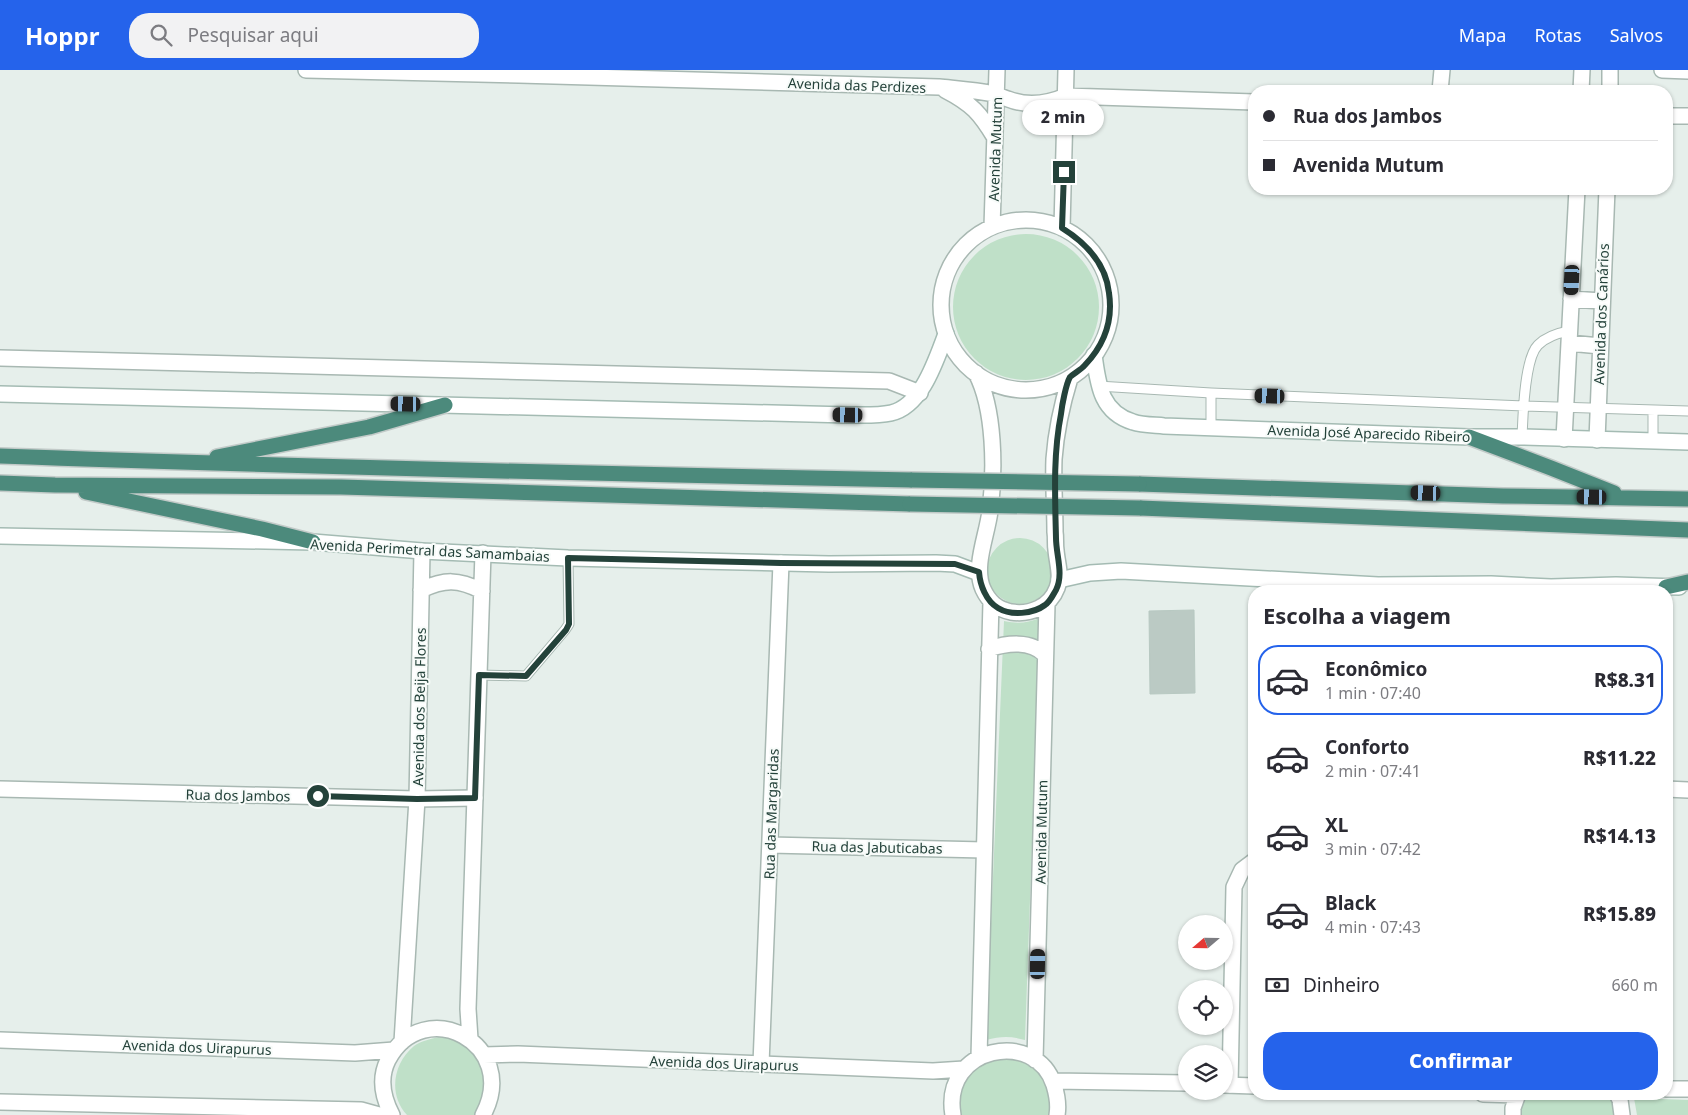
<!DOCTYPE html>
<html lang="pt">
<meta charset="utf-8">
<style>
:root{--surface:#fff;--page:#f2f2f3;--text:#2b2b33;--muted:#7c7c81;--line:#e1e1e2;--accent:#2563eb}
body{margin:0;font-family:"Noto Sans",sans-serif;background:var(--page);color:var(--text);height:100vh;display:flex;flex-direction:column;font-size:19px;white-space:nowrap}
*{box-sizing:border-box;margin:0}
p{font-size:16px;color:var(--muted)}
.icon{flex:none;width:28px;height:28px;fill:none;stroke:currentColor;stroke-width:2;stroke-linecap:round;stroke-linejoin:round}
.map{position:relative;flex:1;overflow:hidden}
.side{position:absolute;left:1248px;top:515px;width:425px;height:515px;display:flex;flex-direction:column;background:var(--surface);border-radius:20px;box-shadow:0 1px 4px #0004}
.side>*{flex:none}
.hud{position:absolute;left:1248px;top:15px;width:425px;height:110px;border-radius:20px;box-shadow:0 1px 4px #0004;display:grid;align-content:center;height:110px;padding:0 15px;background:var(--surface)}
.needle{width:32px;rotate:250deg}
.buttons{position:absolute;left:1178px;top:845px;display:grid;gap:10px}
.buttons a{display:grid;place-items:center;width:55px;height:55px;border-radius:50%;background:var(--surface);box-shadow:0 1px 4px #0004;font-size:25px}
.end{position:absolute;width:22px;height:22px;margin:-11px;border:6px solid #24423a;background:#fff;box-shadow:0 0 0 2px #fff}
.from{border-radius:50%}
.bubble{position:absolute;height:35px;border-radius:18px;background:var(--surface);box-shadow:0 1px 4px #0004;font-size:16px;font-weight:800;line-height:35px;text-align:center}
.car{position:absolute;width:15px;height:30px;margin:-15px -8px;border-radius:6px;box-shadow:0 0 4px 1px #0007;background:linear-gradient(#222 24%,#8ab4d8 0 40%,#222 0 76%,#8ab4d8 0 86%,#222 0)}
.hud b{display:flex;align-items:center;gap:18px;height:48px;font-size:19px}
.hud b+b{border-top:1px solid var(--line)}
.hud i{width:12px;height:12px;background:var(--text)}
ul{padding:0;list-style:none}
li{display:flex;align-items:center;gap:15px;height:70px;margin:0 10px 8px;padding:0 5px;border:2px solid transparent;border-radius:20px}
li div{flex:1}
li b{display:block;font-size:19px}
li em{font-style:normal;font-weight:800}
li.on{border-color:var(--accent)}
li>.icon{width:45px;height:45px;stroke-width:1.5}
h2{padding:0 15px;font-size:22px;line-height:60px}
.pay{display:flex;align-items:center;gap:12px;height:55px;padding:0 15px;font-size:19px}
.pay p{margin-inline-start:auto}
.action{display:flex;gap:10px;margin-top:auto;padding:10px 15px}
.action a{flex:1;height:58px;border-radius:20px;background:var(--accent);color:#fff;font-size:20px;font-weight:800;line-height:58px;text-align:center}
header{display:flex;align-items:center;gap:30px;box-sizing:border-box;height:70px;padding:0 25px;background:var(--accent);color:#fff}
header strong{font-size:24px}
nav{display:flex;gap:28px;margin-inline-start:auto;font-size:18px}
.search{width:350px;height:45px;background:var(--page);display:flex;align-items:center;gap:12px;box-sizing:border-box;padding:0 18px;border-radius:20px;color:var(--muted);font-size:19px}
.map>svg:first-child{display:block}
.green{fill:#bfe0c8}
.building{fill:#bbcac4;stroke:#b8c9c2}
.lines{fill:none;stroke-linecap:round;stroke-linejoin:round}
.service-casing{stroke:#a8b8b2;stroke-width:11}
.minor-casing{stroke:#a8b8b2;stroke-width:18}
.tertiary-casing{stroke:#a8b8b2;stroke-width:18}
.secondary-casing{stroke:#a4bbb3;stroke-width:18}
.trunk-casing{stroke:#c2cac8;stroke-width:18}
.service{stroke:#fff;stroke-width:9}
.minor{stroke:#fff;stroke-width:15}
.tertiary{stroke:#fff;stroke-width:15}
.secondary{stroke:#fff;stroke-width:15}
.trunk{stroke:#4c8a7c;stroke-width:15}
.trunk-bridge-casing{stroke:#c2cac8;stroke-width:18;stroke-linecap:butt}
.trunk-bridge{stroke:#4c8a7c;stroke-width:15}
.route{stroke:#24423a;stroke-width:6}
.labels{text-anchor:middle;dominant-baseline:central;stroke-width:4;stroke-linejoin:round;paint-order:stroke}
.street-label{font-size:14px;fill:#24423a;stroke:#f7fbf9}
</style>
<header>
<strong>Hoppr</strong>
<div class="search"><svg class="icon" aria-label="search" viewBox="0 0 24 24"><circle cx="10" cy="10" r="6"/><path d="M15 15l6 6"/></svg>Pesquisar aqui</div>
<nav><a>Mapa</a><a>Rotas</a><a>Salvos</a></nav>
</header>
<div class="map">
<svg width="1688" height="1045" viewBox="0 0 1688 1045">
<rect width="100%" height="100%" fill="#e6efeb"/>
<path class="green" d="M953 237a73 73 0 1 1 146 0a73 73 0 1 1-146 0Z
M987 501a33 33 0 1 1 66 0a33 33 0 1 1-66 0Z
M 1040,548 L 1025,970 C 1011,966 1001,966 986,970 L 1004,551 C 1018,554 1027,553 1040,548 Z
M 439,967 C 447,968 455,969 462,973 C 475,980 488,1001 487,1016 C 487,1025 481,1038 475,1045 L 407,1045 C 388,1025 393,993 414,976 C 421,971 430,969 439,967 Z
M 1000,988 C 1008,988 1016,989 1024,992 C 1043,1001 1055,1024 1049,1045 L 961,1045 C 954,1015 973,995 1000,988 Z
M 1525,1024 L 1610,1024 L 1614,1033 L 1616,1045 L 1519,1045 L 1521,1033 Z
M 1634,1028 L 1688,1030 L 1688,1045 L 1637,1045 Z"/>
<path class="building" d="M 1194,540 L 1195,623 L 1150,624 L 1149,541 Z"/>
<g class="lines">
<defs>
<path id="service" d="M 1098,316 L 1211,323 L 1524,336 L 1688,341
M 1211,357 L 1211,323
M 1522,367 C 1523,347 1524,289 1538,275 C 1547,266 1558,263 1569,261
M 1653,371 L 1653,340
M 479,605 L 526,606 L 565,560 L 569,554 L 568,488"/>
<path id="minor" d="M 0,288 L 889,311 L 920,323
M 0,719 L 417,729 L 475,728
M 1666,719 L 1688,720
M 770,775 L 984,780
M 761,994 L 781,493
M 1230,1015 L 1234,817 L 1242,800 L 1254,791"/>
<path id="tertiary" d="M 306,0 L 519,5 L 939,17 C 958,19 975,20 994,24 C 999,25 1003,28 1008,29 C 1028,37 1047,34 1066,26 L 1254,32
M 1610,0 L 1610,21
M 1662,0 L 1688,1
M 945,20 C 972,34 980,43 995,68
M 1440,21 L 1442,0
M 1581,21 L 1582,0
M 1666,46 L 1688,46
M941 235a85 85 0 1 1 170 0a85 85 0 1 1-170 0Z
M 992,157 L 997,0
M 1062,158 L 1066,0
M 1571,229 L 1602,231
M 1569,273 L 1600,276
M 976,303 C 995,339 995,401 990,441 C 987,466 973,496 983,519 C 989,532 997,539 1011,542 C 1030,545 1050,537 1057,518 C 1062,506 1057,493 1056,480 C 1055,474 1056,468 1055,462 C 1055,438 1053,413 1054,389 C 1056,362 1062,334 1070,308
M 1564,369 L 1577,119
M 1597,370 L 1607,119
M 421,520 C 445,509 458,509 482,521
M 989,579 C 1007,573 1031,570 1045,585
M 470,969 L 468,939 L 483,483
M 0,970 L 355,983 L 394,980
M 402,972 L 417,729 L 422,481
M 484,985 L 518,984 L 933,1001 L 964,999
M 979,987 L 991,532
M 1035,990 L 1047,534
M 1053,1011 L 1186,1013
M 1224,1015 L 1254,1016
M 1666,1019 L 1688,1019
M 1483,1024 L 1517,1025
M 1617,1024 L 1620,1030 L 1622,1045
M 0,1032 L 361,1040 L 379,1045
M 392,1045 C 383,1028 379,1008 388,990 C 424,923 521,974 483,1045
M 953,1045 C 941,976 1036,958 1054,1015 C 1057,1025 1059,1034 1057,1045
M 1513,1045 L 1513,1038 L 1518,1024"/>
<path id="secondary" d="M 1094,285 C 1098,313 1100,342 1133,352 C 1142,355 1154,355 1164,356 L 1469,367 L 1522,367 L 1688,372
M 0,324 L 848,345 C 862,345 877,346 891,343 C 922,336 936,290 946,264
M 0,466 L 313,472 L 422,481 L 568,488 L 829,494 L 936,493 L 955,494 L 979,503
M 1059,510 L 1090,503 L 1121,501 L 1378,515 L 1491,514 L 1551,517 L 1616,515 L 1679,517"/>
<path id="trunk" d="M 1469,367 L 1551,398 L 1614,423
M 0,386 C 304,397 608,404 912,410
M 217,387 L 369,357 L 445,335
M 0,413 L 55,415 L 341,417 L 910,434
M 1139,414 L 1503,426 L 1688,429
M 86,422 L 262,459 L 313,472
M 1140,438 L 1688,460
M 1666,517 L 1688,512"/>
</defs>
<use href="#service" class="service-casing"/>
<use href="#minor" class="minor-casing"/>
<use href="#tertiary" class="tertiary-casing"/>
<use href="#secondary" class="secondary-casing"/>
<use href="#trunk" class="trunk-casing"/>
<use href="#service" class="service"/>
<use href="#minor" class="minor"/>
<use href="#tertiary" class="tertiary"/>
<use href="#secondary" class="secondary"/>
<use href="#trunk" class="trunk"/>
<defs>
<path id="trunk-bridge" d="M 912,410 L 1139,414
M 910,434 L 1140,438"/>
</defs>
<use href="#trunk-bridge" class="trunk-bridge-casing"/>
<use href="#trunk-bridge" class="trunk-bridge"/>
</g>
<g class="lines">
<path class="route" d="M 318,726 L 417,729 L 475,728 L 479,605 L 526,606 L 566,560 L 569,554 L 568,488 L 781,493 L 955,494 L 979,502 C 980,515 986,531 998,538 C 1011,546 1033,544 1045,535 C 1050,532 1053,525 1056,520 C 1064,504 1056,485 1056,468 C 1055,426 1053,385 1061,344 C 1062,335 1066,314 1070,307 C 1074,303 1081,300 1085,295 C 1104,275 1113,250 1109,223 C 1106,194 1086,173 1062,158 L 1064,102"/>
</g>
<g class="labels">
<g class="street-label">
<text transform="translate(857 15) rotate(2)">Avenida das Perdizes</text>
<text transform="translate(995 79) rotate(-88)">Avenida Mutum</text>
<text transform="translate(1601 244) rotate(-88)">Avenida dos Canários</text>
<text transform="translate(1369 363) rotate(2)">Avenida José Aparecido Ribeiro</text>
<text transform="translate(430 480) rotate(3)">Avenida Perimetral das Samambaias</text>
<text transform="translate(419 637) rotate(-89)">Avenida dos Beija Flores</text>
<text transform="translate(238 725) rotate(1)">Rua dos Jambos</text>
<text transform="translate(771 744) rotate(-88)">Rua das Margaridas</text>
<text transform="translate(1041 762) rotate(-89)">Avenida Mutum</text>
<text transform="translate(877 777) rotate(1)">Rua das Jabuticabas</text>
<text transform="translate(197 977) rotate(2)">Avenida dos Uirapurus</text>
<text transform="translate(724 993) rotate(2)">Avenida dos Uirapurus</text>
</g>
</g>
</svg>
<div class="buttons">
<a><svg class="needle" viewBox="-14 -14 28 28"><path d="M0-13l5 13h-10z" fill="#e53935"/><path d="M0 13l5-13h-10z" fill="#7c7c81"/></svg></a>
<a><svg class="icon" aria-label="locate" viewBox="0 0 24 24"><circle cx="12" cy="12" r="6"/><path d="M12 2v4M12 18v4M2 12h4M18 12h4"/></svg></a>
<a><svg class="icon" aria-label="layers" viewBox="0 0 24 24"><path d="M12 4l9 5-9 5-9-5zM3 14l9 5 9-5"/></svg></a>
</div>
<i class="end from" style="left:318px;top:726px"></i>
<i class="end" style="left:1064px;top:102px"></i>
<div class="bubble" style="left:1022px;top:30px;width:82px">2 min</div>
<i class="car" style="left:1572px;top:210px;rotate:183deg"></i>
<i class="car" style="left:1270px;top:326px;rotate:272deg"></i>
<i class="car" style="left:406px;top:334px;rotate:271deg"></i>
<i class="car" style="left:848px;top:345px;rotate:271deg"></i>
<i class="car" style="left:1426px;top:423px;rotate:272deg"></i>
<i class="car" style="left:1592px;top:427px;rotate:271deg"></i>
<i class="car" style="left:1038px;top:894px;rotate:1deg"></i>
<div class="hud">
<b><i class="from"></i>Rua dos Jambos</b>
<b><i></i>Avenida Mutum</b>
</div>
<section class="side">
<h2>Escolha a viagem</h2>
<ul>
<li class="on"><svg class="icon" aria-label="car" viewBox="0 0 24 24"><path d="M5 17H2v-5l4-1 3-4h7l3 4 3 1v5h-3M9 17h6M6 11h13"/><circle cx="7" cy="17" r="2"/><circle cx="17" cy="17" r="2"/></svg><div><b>Econômico</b><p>1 min · 07:40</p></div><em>R$8.31</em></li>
<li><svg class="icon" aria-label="car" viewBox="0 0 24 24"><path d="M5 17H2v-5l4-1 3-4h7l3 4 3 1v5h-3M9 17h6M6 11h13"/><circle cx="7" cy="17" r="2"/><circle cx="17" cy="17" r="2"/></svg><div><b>Conforto</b><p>2 min · 07:41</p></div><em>R$11.22</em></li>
<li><svg class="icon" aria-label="car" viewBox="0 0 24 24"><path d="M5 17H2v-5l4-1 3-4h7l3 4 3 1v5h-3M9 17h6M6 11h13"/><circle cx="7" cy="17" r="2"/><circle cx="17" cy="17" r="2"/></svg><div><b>XL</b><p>3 min · 07:42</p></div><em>R$14.13</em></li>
<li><svg class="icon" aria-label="car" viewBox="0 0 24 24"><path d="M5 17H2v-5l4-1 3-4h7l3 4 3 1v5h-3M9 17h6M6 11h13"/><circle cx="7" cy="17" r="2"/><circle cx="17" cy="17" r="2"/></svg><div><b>Black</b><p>4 min · 07:43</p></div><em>R$15.89</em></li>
</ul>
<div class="pay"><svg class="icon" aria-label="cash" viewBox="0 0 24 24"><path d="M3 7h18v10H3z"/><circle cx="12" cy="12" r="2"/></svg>Dinheiro<p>660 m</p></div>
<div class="action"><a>Confirmar</a></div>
</section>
</div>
